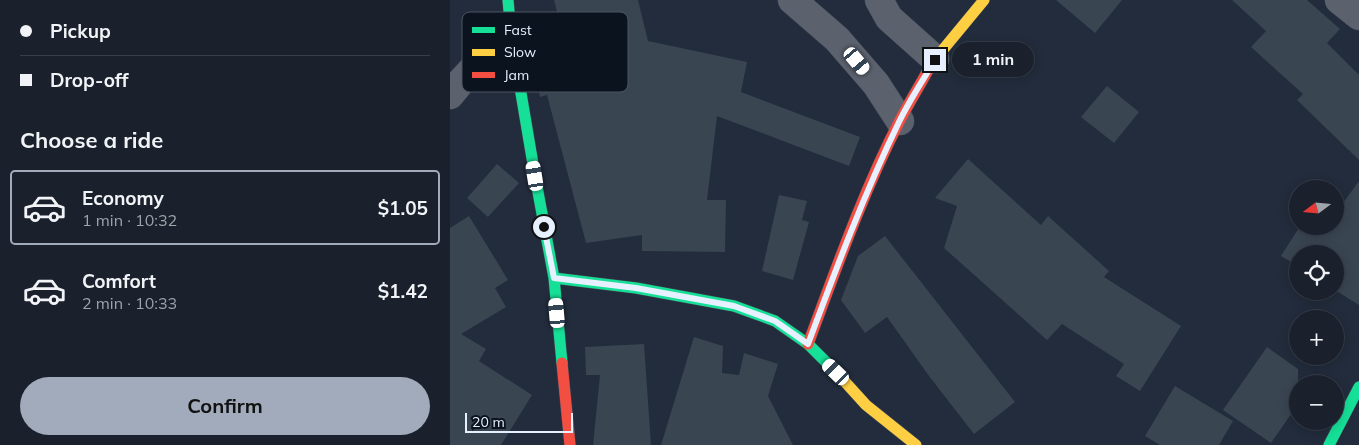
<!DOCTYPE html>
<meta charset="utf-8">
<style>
:root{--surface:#1a212d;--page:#232935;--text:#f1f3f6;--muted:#9fa3aa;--line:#383e49;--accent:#a1abbb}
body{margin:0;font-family:Mulish,sans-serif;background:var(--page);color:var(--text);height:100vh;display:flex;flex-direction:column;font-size:19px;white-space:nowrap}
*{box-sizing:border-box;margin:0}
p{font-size:16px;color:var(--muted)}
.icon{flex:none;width:28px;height:28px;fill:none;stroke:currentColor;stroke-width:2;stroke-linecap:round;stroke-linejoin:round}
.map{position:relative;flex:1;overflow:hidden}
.sheet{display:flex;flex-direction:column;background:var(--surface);width:450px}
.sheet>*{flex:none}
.guide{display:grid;align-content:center;height:110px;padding:0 20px;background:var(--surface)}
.needle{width:32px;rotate:254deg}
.tools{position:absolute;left:839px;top:180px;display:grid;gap:10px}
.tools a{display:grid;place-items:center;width:55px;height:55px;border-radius:50%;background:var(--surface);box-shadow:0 2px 12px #0003,0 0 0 1px var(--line);font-size:25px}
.scale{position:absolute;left:15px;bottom:12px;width:108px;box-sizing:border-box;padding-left:5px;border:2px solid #e6f0ff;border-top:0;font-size:14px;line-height:18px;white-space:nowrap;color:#e6f0ff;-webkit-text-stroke:4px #0b131f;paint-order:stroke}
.end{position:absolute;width:22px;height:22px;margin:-11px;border:6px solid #e6f0ff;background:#111;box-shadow:0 0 0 2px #111}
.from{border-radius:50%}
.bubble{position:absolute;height:35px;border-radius:18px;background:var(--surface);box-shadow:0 2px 12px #0003,0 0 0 1px var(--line);font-size:16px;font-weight:700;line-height:35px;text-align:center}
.car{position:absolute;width:15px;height:30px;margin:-15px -8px;border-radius:6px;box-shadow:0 0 4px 1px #0007;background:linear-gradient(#fff 24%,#345 0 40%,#fff 0 76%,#345 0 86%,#fff 0)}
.guide b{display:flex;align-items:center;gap:18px;height:48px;font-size:19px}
.guide b+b{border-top:1px solid var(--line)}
.guide i{width:12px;height:12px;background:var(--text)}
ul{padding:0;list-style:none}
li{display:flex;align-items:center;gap:15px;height:75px;margin:0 10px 8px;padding:0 10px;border:2px solid transparent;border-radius:5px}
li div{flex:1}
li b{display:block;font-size:19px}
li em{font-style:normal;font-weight:700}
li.active{border-color:var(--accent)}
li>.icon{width:45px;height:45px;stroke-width:1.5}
h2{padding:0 20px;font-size:22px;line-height:60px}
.button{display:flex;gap:10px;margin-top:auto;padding:10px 20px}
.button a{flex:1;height:58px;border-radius:30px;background:var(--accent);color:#111;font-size:20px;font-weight:700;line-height:58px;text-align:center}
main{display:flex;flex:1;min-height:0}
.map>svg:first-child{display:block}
.building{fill:#394551}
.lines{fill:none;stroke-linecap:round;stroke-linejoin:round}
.street-casing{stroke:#414956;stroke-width:29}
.fast-casing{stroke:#414956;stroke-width:12}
.slow-casing{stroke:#414956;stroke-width:12}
.jam-casing{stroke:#414956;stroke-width:12}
.street{stroke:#5b626e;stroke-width:28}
.fast{stroke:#16e098;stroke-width:11}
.slow{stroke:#ffcf43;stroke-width:11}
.jam{stroke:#f24e42;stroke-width:11}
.route{stroke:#e6f0ff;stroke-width:6}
.key{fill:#0b131f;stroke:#4d5562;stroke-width:1}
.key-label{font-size:14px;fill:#e6f0ff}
</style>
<main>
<section class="sheet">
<div class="guide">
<b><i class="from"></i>Pickup</b>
<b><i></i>Drop-off</b>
</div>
<h2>Choose a ride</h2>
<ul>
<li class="active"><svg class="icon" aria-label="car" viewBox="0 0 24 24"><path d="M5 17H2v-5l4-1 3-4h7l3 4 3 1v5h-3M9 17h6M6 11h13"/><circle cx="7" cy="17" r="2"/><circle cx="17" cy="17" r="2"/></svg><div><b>Economy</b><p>1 min · 10:32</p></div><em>$1.05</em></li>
<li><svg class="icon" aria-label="car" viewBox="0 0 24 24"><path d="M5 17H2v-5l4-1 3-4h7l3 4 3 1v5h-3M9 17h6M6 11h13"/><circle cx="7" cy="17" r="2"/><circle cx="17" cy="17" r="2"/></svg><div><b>Comfort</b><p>2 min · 10:33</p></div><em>$1.42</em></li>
</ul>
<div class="button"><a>Confirm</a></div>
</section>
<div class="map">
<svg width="909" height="445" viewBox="0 0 909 445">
<rect width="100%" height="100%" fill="#222c3c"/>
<path class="building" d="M 104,0 L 188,0 L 198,41 L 297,62 L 291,92 L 410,137 L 399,166 L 267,116 L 257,200 L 276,200 L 275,252 L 192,251 L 192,235 L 136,243 L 97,95 L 90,97 L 77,32 L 76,28 L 109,20 Z
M 606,0 L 672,0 L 645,33 Z
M 782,0 L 857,0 L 890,29 L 877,43 L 909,75 L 909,160 L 847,100 L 853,94 L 801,47 L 816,31 Z
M 657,86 L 689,112 L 664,143 L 631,117 Z
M 518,159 L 591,225 L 598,216 L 659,271 L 654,277 L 731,326 L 690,391 L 666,376 L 674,364 L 612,324 L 597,340 L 494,248 L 507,206 L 485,198 Z
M 47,164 L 69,183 L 38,217 L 17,198 Z
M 909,181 L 909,305 L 885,290 L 885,254 L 848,254 L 848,266 L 831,256 L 850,226 L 885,226 L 885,214 Z
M 329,195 L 357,201 L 352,220 L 359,222 L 343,280 L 312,271 Z
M 19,216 L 58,280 L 45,288 L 56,307 L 11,334 L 36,349 L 29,361 L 82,395 L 51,445 L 0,445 L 0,228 Z
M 435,236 L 565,402 L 524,434 L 479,376 L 437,317 L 415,333 L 391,300 L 408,256 Z
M 244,337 L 273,346 L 272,373 L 289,375 L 294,353 L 328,364 L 318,396 L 343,445 L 211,445 Z
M 194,344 L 201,445 L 143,445 L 150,375 L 136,375 L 135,347 Z
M 817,347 L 848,369 L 848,404 L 821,443 L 773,410 Z
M 725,386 L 783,421 L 769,445 L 710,445 L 695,436 Z"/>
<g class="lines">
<defs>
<path id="street" d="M 342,0 L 387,39 L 426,84 L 450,121
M 429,0 L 439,18 L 485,59
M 889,0 L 909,16
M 0,95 C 18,72 39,52 61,34"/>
<path id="fast" d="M 58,0 L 61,34 L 85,176 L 104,278 L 112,363
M 104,278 L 186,288 L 284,306 L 325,321 L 358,344 L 387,373
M 879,445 L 909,387"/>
<path id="slow" d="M 482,63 L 534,0
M 387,373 L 416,405 L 466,445"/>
<path id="jam" d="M 358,344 C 386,269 413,192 450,120 C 460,101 472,82 482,63
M 112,363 L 120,445"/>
</defs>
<use href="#street" class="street-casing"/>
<use href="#fast" class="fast-casing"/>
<use href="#slow" class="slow-casing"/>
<use href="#jam" class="jam-casing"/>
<use href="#street" class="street"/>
<use href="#fast" class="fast"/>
<use href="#slow" class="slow"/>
<use href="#jam" class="jam"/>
</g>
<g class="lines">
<path class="route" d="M 94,227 L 104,278 L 186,288 L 284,306 L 325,321 L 358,344 C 386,269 414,194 449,122 C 459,101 473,80 485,60"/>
</g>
<rect x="12" y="12" width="166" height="80" rx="8" class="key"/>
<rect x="22" y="27" width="23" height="6" fill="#16e098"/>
<rect x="22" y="49" width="23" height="7" fill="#ffcf43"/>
<rect x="22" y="72" width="23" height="6" fill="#f24e42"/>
<g class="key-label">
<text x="54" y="35">Fast</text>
<text x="54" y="57">Slow</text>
<text x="54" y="80">Jam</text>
</g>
</svg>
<div class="tools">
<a><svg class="needle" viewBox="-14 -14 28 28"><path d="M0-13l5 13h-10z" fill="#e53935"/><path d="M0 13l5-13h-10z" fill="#9fa3aa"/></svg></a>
<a><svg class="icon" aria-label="locate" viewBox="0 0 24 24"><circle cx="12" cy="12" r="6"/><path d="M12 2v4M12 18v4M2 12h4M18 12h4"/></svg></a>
<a>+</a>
<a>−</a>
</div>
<div class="scale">20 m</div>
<i class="end from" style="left:94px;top:227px"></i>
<i class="end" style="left:485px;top:60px"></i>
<div class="bubble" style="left:502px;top:42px;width:82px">1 min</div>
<i class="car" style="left:407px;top:61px;rotate:140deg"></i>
<i class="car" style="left:85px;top:176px;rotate:351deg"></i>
<i class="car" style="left:107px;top:313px;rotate:355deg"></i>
<i class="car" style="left:386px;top:372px;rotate:314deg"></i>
</div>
</main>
